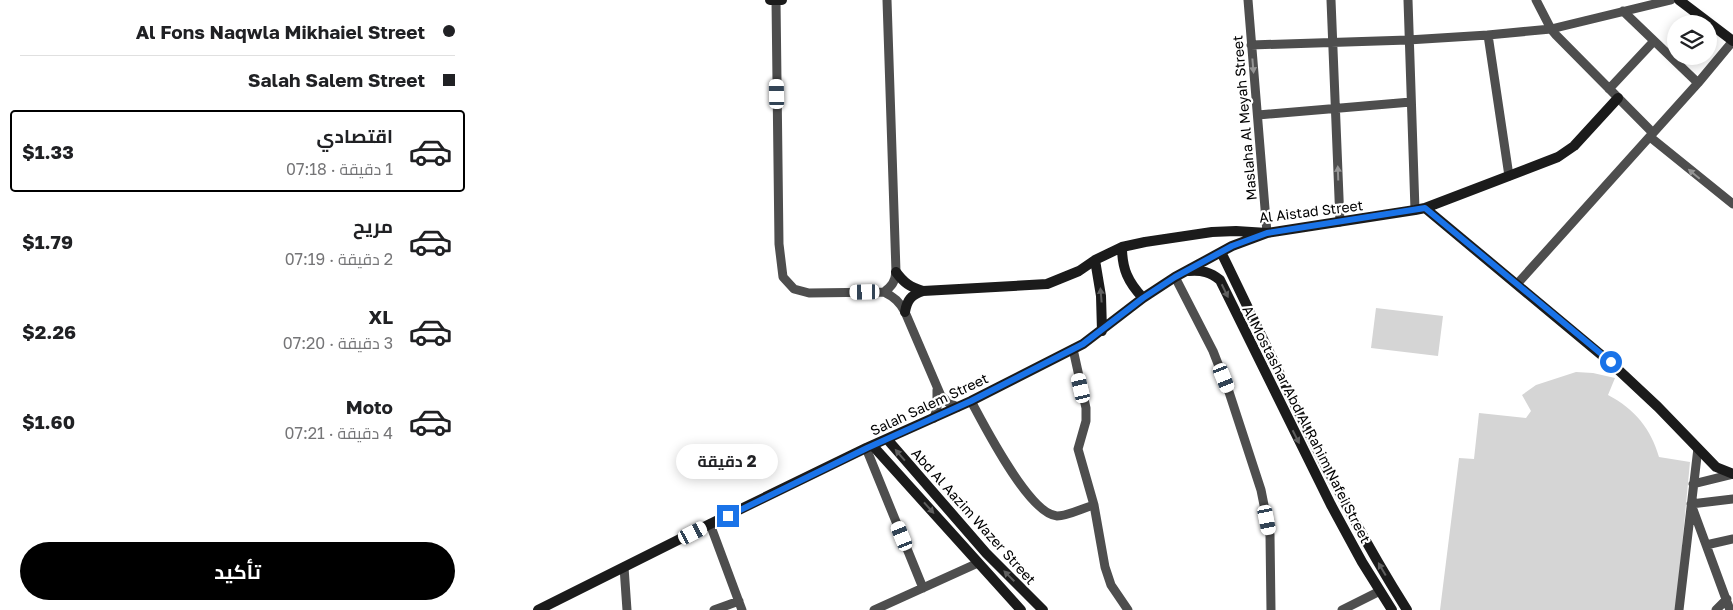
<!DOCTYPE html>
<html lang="ar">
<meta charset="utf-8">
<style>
:root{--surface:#fff;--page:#f6f6f6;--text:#202124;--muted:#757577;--line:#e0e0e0;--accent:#000}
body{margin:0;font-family:"Golos Text",Cairo,sans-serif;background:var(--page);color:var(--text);direction:rtl;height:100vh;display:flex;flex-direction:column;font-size:19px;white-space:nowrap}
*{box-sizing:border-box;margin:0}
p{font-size:16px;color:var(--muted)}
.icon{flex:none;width:28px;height:28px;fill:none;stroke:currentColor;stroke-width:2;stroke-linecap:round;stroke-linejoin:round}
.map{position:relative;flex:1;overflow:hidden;direction:ltr}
.side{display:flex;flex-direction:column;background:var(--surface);width:475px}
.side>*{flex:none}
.hud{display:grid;align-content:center;height:110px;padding:0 20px;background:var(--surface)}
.buttons{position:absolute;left:1192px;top:15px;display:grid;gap:10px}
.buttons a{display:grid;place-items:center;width:50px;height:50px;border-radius:50%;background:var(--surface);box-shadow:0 2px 12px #0003;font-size:25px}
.end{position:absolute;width:22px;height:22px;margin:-11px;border:6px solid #1a73e8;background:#fff;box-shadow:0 0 0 2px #fff}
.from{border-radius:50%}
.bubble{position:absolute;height:35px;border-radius:18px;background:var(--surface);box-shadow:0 2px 12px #0003;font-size:16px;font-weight:700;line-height:35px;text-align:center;direction:rtl}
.car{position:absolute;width:15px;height:30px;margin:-15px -8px;border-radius:6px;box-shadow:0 0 4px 1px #0007;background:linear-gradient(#fff 24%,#345 0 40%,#fff 0 76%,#345 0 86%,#fff 0)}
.hud b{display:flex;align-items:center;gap:18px;height:48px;font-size:19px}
.hud b+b{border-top:1px solid var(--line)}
.hud i{width:12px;height:12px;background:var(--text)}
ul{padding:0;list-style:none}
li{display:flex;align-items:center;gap:15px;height:82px;margin:0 10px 8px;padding:0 10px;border:2px solid transparent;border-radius:5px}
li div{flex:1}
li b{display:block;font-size:19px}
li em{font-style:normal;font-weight:700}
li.active{border-color:var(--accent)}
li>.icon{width:45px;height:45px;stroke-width:1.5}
.button{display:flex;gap:10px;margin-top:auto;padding:10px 20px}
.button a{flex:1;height:58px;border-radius:30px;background:var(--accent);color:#fff;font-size:20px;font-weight:700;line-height:58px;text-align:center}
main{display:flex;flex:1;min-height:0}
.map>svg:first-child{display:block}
.green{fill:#d5d5d5}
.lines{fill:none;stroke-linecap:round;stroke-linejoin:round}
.street{stroke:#4e4e4e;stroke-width:9}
.secondary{stroke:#1b1b1b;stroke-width:10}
.oneway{fill:#959595}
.oneway2{fill:#5f5f5f}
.route{stroke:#1a73e8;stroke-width:6}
.labels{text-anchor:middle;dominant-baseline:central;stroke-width:4.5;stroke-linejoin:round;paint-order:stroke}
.street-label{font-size:14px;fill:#000;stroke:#fff}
</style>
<main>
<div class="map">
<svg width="1258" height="610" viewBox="0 0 1258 610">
<rect width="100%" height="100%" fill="#fff"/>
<path class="green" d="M 901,308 L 968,316 L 963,356 L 896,348 Z
M 1101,372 L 1118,373 L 1140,378 L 1133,395 C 1160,409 1176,429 1184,457 L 1215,462 L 1201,610 L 965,610 L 984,458 L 999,459 L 1004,413 L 1051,418 L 1056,411 L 1047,395 L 1061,385 Z"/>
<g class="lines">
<path class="street" d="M 301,0 L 304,244 L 308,277 L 319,289 L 334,293 L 409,292 C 419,297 425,302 430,312 L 466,396 L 474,403 L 483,407
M 773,0 L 792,233
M 856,0 L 865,222
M 933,0 L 940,210
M 1061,0 L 1076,29 L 1081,35 L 1178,133
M 1148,11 L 1223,83
M 1013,35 L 1034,176
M 776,45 L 933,40 L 1013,35 L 1076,29 L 1196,0
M 1134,89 L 1179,41
M 783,115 L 936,102
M 1175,137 L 1258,204
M 700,277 L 738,351 L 754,392 L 786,490 L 795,535 L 796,610
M 1043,283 L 1223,83 L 1258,41
M 409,292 C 417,286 420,282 421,272 L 412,0
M 598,349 L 611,408 L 611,421 L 603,449 L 619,505 L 630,567 L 636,585 L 653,610
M 496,401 C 509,425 554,514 582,516 C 593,516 608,508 619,505
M 459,418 L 462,408 L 462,390
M 391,448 L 448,588
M 1218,484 L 1258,474
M 235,524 L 267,610
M 1231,545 L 1258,539
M 149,567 L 152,610
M 239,610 L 264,601
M 399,610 L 503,563
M 867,610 L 905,591
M 1204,610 L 1223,448
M 1241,610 L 1252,599
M 1255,610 L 1216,504 L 1258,499"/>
<path class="secondary" d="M 295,0 L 307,0
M 1204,0 L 1258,41
M 950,208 L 1136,363 L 1183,407 L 1241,467 L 1258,474
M 647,247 C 647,269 653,282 668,298
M 746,252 C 805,373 860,496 932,610
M 620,260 L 626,296 L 627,331
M 714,271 C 727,270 735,272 745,280 L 856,505 L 887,562 L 917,610
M 421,272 C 429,283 435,287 448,291
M 430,312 C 432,300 436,295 448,291 L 572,284 L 604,271 L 620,260 L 647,247 L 670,242 L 737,232 L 761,231 L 792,233 L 940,210 L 950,208 L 1083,157 L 1099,146 L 1143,98
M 412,439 L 511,553 L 568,610
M 398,446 L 546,610
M 63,610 L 235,524 L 391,448 L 496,401 L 608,344 L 668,298 L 700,277 L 757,246 L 792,233"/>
</g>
<defs><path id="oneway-solid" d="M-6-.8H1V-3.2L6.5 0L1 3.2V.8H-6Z" transform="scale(1.25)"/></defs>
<g class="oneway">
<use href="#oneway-solid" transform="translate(778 66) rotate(85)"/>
<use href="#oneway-solid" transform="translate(863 173) rotate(-92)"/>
<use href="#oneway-solid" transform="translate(1219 174) rotate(-140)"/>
</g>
<g class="oneway2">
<use href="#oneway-solid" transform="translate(750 291) rotate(64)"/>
<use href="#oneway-solid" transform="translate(626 295) rotate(-95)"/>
<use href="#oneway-solid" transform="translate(821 437) rotate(63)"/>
<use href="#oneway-solid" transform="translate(425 455) rotate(-131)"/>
<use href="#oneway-solid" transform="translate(454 508) rotate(48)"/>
<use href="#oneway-solid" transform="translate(907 569) rotate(-120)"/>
<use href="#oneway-solid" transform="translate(534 576) rotate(-135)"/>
</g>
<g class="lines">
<path class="route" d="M 253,516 L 392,448 L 496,401 L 608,344 L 668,298 L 700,277 L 757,246 L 792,233 L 950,208 L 1136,362"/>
</g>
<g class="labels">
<g class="street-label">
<text transform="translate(769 118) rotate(-95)">Maslaha Al Meyah Street</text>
<text transform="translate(836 211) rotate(-7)">Al Aistad Street</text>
<text transform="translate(454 404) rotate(-25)">Salah Salem Street</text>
<text transform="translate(832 424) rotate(63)">Al Mostashar Abd Al Rahim Nafei Street</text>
<text transform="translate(499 516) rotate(48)">Abd Al Aazim Wazer Street</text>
</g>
</g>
</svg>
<div class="buttons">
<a><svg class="icon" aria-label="layers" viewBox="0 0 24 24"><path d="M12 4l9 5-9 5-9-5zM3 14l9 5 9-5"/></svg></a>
</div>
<i class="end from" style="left:1136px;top:362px"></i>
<i class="end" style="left:253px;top:516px"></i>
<div class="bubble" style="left:201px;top:444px;width:102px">2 دقيقة</div>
<i class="car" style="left:302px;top:94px;rotate:359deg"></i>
<i class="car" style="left:390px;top:292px;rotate:269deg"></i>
<i class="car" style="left:749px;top:378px;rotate:158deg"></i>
<i class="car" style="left:606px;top:388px;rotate:347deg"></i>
<i class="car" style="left:792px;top:520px;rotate:169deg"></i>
<i class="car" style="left:218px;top:533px;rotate:63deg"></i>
<i class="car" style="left:427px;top:536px;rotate:338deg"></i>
</div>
<section class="side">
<div class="hud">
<b><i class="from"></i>Al Fons Naqwla Mikhaiel Street</b>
<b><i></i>Salah Salem Street</b>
</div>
<ul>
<li class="active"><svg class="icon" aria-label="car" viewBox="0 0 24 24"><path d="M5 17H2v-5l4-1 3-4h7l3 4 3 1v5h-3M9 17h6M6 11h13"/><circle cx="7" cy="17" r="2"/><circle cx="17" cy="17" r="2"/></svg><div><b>اقتصادي</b><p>1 دقيقة · 07:18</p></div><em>$1.33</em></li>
<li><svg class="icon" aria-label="car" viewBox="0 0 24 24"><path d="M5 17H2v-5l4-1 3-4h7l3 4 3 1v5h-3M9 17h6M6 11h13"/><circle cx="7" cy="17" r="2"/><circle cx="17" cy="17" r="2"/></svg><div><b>مريح</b><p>2 دقيقة · 07:19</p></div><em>$1.79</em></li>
<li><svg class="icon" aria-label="car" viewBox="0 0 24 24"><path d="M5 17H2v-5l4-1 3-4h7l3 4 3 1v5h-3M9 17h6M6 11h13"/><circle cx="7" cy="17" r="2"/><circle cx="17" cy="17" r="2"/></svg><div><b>XL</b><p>3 دقيقة · 07:20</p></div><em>$2.26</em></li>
<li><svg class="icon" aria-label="car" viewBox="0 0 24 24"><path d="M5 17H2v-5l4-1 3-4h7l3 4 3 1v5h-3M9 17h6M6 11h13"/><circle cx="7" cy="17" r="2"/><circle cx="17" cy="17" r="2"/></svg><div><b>Moto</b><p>4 دقيقة · 07:21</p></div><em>$1.60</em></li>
</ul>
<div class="button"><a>تأكيد</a></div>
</section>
</main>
